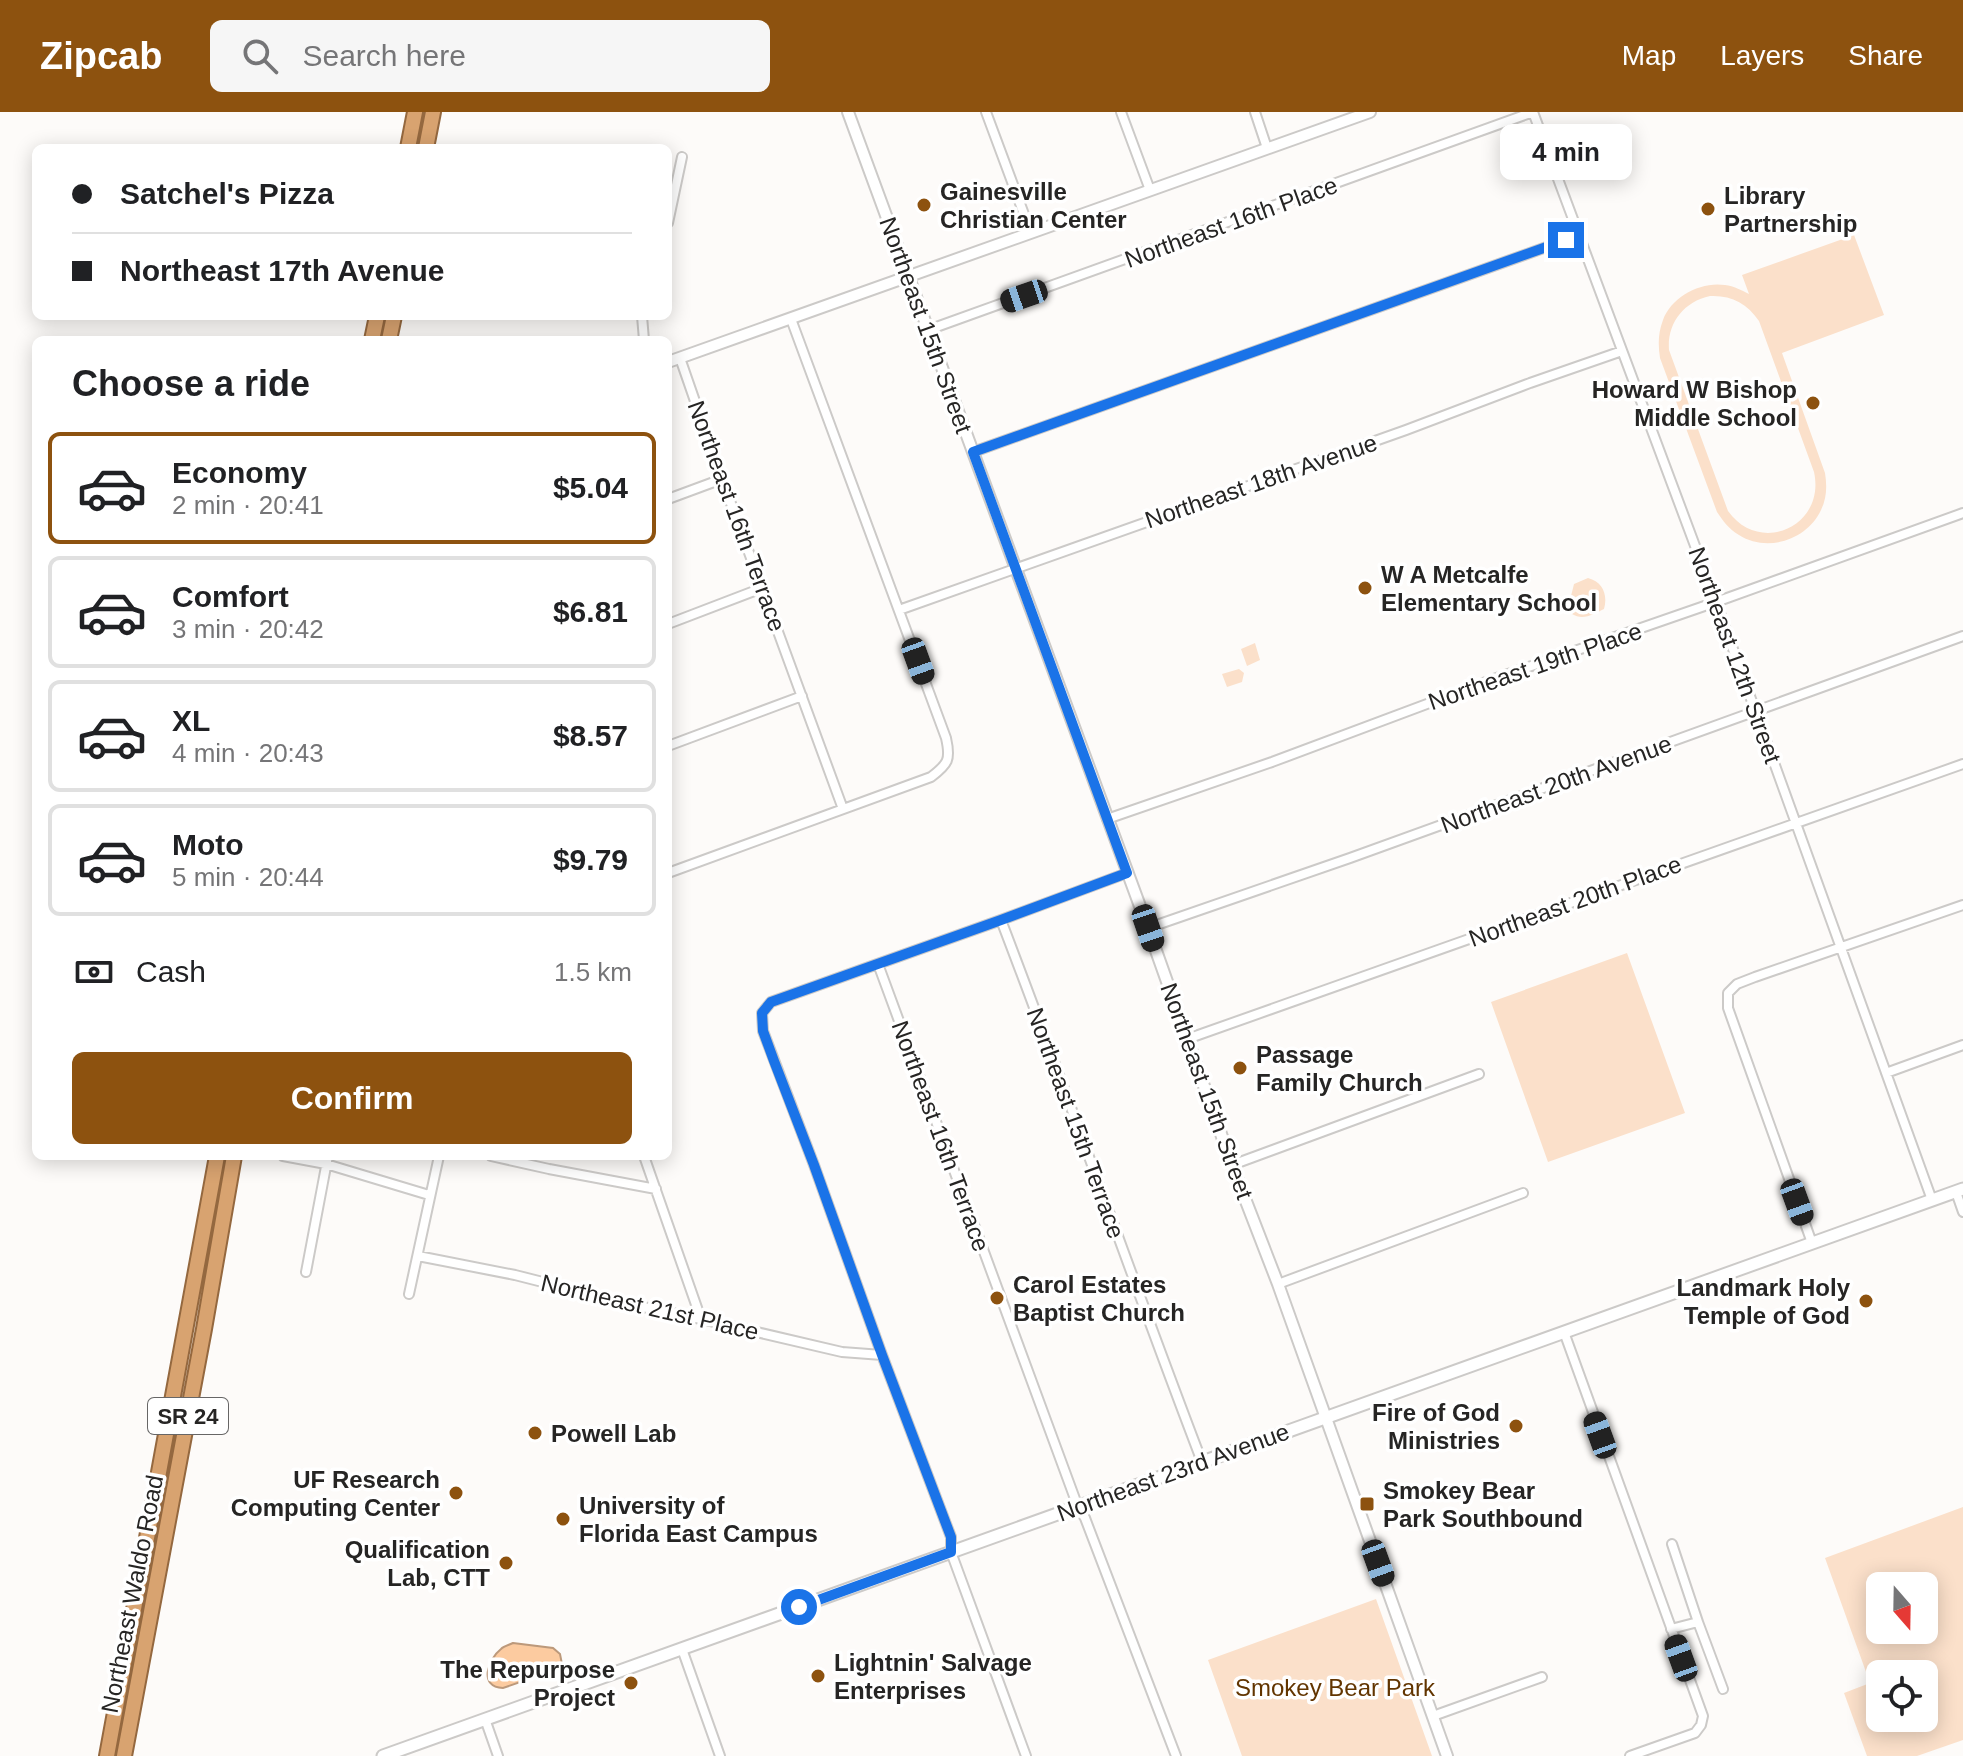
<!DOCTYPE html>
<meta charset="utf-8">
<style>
:root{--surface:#fff;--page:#f6f6f6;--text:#202124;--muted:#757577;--line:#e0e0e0;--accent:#8d520f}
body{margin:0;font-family:Arial,sans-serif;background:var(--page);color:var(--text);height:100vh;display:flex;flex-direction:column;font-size:30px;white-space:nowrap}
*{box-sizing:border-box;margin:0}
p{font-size:26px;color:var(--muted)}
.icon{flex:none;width:44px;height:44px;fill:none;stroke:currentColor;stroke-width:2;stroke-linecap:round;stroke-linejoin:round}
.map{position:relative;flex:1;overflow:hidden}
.side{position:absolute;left:32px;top:224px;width:640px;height:824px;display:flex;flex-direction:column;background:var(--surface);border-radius:12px;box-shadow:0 4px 20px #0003}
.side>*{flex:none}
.hud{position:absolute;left:32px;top:32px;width:640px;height:176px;border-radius:12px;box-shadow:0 4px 20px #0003;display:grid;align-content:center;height:176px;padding:0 40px;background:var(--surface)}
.needle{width:52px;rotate:160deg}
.buttons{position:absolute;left:1866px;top:1460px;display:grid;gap:16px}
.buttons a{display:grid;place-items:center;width:72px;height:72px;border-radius:12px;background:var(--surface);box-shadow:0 4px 20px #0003;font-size:40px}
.end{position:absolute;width:36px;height:36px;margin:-18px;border:10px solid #1a73e8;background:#fff;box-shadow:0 0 0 4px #fff}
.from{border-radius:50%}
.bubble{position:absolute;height:56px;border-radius:12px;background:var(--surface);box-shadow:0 4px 20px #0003;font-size:26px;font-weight:700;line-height:56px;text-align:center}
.car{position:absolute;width:24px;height:48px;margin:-24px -12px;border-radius:10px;box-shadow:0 0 6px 2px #0007;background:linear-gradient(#222 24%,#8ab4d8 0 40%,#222 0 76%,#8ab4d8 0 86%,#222 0)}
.hud b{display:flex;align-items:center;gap:28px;height:76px;font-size:30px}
.hud b+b{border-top:2px solid var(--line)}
.hud i{width:20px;height:20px;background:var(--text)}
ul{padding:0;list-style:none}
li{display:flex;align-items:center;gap:24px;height:112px;margin:0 16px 12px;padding:0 24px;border:4px solid var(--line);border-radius:12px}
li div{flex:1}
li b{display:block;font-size:30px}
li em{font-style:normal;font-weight:700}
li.selected{border-color:var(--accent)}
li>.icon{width:72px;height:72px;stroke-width:1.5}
h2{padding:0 40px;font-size:36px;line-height:96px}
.pay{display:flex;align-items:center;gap:20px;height:88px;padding:0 40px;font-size:30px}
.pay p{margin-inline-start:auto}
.button{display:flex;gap:16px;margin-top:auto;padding:16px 40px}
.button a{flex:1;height:92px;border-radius:12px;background:var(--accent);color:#fff;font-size:32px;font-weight:700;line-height:92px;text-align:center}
header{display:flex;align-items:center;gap:48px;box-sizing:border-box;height:112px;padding:0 40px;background:var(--accent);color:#fff}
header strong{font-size:38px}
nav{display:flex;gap:44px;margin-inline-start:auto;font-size:28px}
.search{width:560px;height:72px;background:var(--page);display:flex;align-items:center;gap:20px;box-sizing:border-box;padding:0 28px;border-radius:12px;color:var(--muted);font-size:30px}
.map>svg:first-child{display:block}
.green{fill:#fbe0ca;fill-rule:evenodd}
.water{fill:#fccba0;stroke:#bc997b;stroke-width:2}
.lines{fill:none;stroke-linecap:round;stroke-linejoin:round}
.minor-casing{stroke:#cccac8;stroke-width:12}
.tertiary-casing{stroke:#cccac8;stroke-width:14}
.secondary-casing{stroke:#cccac8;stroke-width:15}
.trunk-casing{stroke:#94683f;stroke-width:18}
.minor{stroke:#fff;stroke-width:8}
.tertiary{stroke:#fff;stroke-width:10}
.secondary{stroke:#fff;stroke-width:11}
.trunk{stroke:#d8a370;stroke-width:14}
.route{stroke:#1a73e8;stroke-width:10}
.poi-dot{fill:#8d520f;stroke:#fff;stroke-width:3}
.labels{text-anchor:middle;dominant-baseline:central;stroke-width:7;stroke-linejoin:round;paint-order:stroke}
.shield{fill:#fff;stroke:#676666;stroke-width:2}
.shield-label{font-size:22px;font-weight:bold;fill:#262524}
.poi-label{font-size:24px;font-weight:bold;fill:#262524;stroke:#fff;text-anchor:start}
.street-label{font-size:24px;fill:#262524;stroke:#fff}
.park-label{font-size:24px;fill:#623500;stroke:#fff}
</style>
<header>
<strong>Zipcab</strong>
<div class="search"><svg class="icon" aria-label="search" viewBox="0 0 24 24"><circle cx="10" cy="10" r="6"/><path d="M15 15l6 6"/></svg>Search here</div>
<nav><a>Map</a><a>Layers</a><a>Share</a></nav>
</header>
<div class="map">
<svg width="1963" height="1644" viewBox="0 0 1963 1644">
<rect width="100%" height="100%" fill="#fdfbf9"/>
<path class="green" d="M 1854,123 L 1884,203 L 1782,241 L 1825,361 C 1827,373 1827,386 1821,398 C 1807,428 1767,441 1739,423 C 1729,417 1723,409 1717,400 L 1660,246 C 1658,233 1658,221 1663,208 C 1671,185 1701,169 1725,173 C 1734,174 1741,178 1749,182 L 1742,163 ZM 1710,184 C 1731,183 1747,191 1759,209 L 1814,360 C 1826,414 1760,444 1728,399 L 1669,238 C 1667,212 1683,190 1710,184 Z
M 1588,466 C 1603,470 1608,483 1604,497 C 1594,502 1583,509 1572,502 L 1571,484 L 1574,472 Z
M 1255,531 L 1260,548 L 1247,554 L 1241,537 Z
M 1239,557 L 1244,561 L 1242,570 L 1227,575 L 1222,562 Z
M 1627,841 L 1685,1001 L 1548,1050 L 1491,890 Z
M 1963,1395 L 1963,1628 L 1917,1644 L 1867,1644 L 1844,1581 L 1870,1571 L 1825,1446 ZM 1880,1474 L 1924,1474 L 1924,1518 L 1880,1518 ZM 1880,1562 L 1924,1562 L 1924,1606 L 1880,1606 Z
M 1376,1487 L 1432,1644 L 1242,1644 L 1208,1548 Z"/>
<path class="water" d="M 513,1531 L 553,1536 L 560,1542 L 562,1552 L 555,1558 L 503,1576 C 478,1575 488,1547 501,1537 C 504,1534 509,1533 513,1531 Z"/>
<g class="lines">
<defs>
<path id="minor" d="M 986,0 L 1031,121
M 1121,0 L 1150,78
M 1255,0 L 1267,36
M 1533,0 L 1716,490 L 1932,1088
M 668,111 L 682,45
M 642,204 L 644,228
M 928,218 L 1533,0
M 680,246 L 722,367 L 843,697
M 973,340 L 1580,123
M 668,387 L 722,367
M 899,498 L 1406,318 L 1530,271 L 1622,239
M 668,512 L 762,476
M 668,634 L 802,584
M 1107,707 L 1272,650 L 1491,568 L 1716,490 L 1963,401
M 668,761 L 931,665 C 948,652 951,648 946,626 L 791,207
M 1001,808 C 1070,988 1133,1170 1202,1350
M 1148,816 L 1350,746 L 1963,524
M 878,852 L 1078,1395 L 1085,1406 L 1176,1644
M 1187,927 L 1963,652
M 1886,961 L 1963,933
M 283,1044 L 326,1052 L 429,1083
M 491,1044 L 549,1057 L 656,1077
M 644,1044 L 701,1207
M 1232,1053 L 1479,962
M 1956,1080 L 1963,1100
M 1812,1131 L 1728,896 L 1728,881 L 1737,872 L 1755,865 L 1963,793
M 418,1144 L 515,1163 L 633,1193 L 701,1207 L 842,1240 L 882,1243
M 306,1160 L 328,1044
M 1278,1172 L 1523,1081
M 409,1182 L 439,1044
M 1564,1220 L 1703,1604 L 1701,1613 L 1695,1621 L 1630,1644
M 1698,1510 L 1723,1577
M 1671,1517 L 1698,1510 L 1672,1432
M 682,1537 L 720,1644
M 1433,1604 L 1542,1565
M 485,1607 L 498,1644
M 1026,1644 L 951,1440 L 951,1425 L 882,1243 L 814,1053 L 763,919 L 762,901 L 771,890 L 1001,808 L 1127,761"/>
<path id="tertiary" d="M 848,0 L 1148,816 L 1232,1053 L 1278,1172 L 1447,1644
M 668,250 L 1370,0"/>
<path id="secondary" d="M 383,1644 L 1963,1077"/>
<path id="trunk" d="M 408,36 L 415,0
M 426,36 L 433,0
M 372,228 L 377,204
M 389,228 L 394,204
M 107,1644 L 217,1044
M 124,1644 L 204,1217 L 234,1044"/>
</defs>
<use href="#minor" class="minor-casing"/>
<use href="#tertiary" class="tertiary-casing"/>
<use href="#secondary" class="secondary-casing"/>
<use href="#trunk" class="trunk-casing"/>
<use href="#minor" class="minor"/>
<use href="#tertiary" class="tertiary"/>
<use href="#secondary" class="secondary"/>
<use href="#trunk" class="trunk"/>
</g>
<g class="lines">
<path class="route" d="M 799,1495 L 951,1440 L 951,1425 L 882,1243 L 814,1053 L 774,949 L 763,919 L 762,901 L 771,890 L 1001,808 L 1127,761 L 973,340 L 1566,128"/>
</g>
<g class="poi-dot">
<circle cx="924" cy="93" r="8"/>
<circle cx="1708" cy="97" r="8"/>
<circle cx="1813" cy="291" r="8"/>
<circle cx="1365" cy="476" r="8"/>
<circle cx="1240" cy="956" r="8"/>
<circle cx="997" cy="1186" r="8"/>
<circle cx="1866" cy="1189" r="8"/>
<circle cx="1516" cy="1314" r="8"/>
<circle cx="535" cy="1321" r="8"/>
<circle cx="456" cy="1381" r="8"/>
<rect x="1359" y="1384" width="16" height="16" rx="4"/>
<circle cx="563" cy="1407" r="8"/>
<circle cx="506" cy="1451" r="8"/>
<circle cx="818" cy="1564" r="8"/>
<circle cx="631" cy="1571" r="8"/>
</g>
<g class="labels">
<rect class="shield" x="148" y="1286" width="80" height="36" rx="6"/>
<g class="shield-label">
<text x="188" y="1304">SR 24</text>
</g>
<g class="poi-label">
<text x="940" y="79">Gainesville<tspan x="940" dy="28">Christian Center</tspan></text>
<text x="1724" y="83">Library<tspan x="1724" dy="28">Partnership</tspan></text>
<text x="1797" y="277" text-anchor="end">Howard W Bishop<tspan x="1797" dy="28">Middle School</tspan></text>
<text x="1381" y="462">W A Metcalfe<tspan x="1381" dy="28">Elementary School</tspan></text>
<text x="1256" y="942">Passage<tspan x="1256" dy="28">Family Church</tspan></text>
<text x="1013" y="1172">Carol Estates<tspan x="1013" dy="28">Baptist Church</tspan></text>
<text x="1850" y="1175" text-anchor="end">Landmark Holy<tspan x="1850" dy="28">Temple of God</tspan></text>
<text x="1500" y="1300" text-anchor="end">Fire of God<tspan x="1500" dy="28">Ministries</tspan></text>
<text x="551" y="1321">Powell Lab</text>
<text x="440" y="1367" text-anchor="end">UF Research<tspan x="440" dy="28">Computing Center</tspan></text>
<text x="1383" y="1378">Smokey Bear<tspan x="1383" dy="28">Park Southbound</tspan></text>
<text x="579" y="1393">University of<tspan x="579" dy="28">Florida East Campus</tspan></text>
<text x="490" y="1437" text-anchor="end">Qualification<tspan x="490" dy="28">Lab, CTT</tspan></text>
<text x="834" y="1550">Lightnin' Salvage<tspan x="834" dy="28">Enterprises</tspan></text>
<text x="615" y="1557" text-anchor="end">The Repurpose<tspan x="615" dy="28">Project</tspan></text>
</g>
<g class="street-label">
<text transform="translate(1231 110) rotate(-20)">Northeast 16th Place</text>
<text transform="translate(926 213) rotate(70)">Northeast 15th Street</text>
<text transform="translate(1261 369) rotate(-19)">Northeast 18th Avenue</text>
<text transform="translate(737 404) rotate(70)">Northeast 16th Terrace</text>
<text transform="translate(1735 543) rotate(70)">Northeast 12th Street</text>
<text transform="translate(1535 554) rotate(-19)">Northeast 19th Place</text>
<text transform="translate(1556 672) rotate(-20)">Northeast 20th Avenue</text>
<text transform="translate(1575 789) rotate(-20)">Northeast 20th Place</text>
<text transform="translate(1207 979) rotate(70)">Northeast 15th Street</text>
<text transform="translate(1076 1011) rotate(70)">Northeast 15th Terrace</text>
<text transform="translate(941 1024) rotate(70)">Northeast 16th Terrace</text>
<text transform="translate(650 1195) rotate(13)">Northeast 21st Place</text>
<text transform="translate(1173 1360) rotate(-20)">Northeast 23rd Avenue</text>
<text transform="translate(132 1482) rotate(-79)">Northeast Waldo Road</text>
</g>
<g class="park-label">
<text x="1335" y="1575">Smokey Bear Park</text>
</g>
</g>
</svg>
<div class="buttons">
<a><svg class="needle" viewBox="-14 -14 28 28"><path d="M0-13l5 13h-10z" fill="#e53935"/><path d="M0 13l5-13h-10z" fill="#757577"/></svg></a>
<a><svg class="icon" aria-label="locate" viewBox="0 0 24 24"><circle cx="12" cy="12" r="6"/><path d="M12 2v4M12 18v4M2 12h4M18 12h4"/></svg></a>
</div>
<i class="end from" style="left:799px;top:1495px"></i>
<i class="end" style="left:1566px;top:128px"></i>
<div class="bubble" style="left:1500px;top:12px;width:132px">4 min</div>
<i class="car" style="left:1024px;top:184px;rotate:251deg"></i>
<i class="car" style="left:918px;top:549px;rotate:160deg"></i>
<i class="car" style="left:1148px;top:816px;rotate:161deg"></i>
<i class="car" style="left:1797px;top:1090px;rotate:160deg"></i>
<i class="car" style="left:1600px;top:1323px;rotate:340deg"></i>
<i class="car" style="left:1378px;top:1451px;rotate:160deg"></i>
<i class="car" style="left:1681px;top:1546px;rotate:340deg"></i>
<div class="hud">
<b><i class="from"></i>Satchel's Pizza</b>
<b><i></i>Northeast 17th Avenue</b>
</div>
<section class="side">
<h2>Choose a ride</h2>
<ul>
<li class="selected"><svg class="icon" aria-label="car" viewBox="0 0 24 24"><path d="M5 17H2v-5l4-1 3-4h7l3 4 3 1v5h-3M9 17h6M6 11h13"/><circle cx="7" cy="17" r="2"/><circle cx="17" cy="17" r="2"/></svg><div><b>Economy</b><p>2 min · 20:41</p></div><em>$5.04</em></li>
<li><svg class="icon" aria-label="car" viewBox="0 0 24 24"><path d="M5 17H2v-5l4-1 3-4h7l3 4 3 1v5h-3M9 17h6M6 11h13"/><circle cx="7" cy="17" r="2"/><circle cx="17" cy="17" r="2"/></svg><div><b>Comfort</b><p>3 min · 20:42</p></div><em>$6.81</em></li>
<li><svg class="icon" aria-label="car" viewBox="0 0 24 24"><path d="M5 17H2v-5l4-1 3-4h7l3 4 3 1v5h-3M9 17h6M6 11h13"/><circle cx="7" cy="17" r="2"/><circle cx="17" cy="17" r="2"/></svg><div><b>XL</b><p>4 min · 20:43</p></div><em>$8.57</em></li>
<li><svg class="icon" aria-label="car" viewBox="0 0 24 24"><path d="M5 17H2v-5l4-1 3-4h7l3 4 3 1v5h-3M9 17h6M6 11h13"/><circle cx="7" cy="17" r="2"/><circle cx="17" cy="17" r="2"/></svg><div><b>Moto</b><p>5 min · 20:44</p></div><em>$9.79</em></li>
</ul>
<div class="pay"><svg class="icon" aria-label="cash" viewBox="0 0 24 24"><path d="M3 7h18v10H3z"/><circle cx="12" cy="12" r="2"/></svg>Cash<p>1.5 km</p></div>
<div class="button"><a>Confirm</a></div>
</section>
</div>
